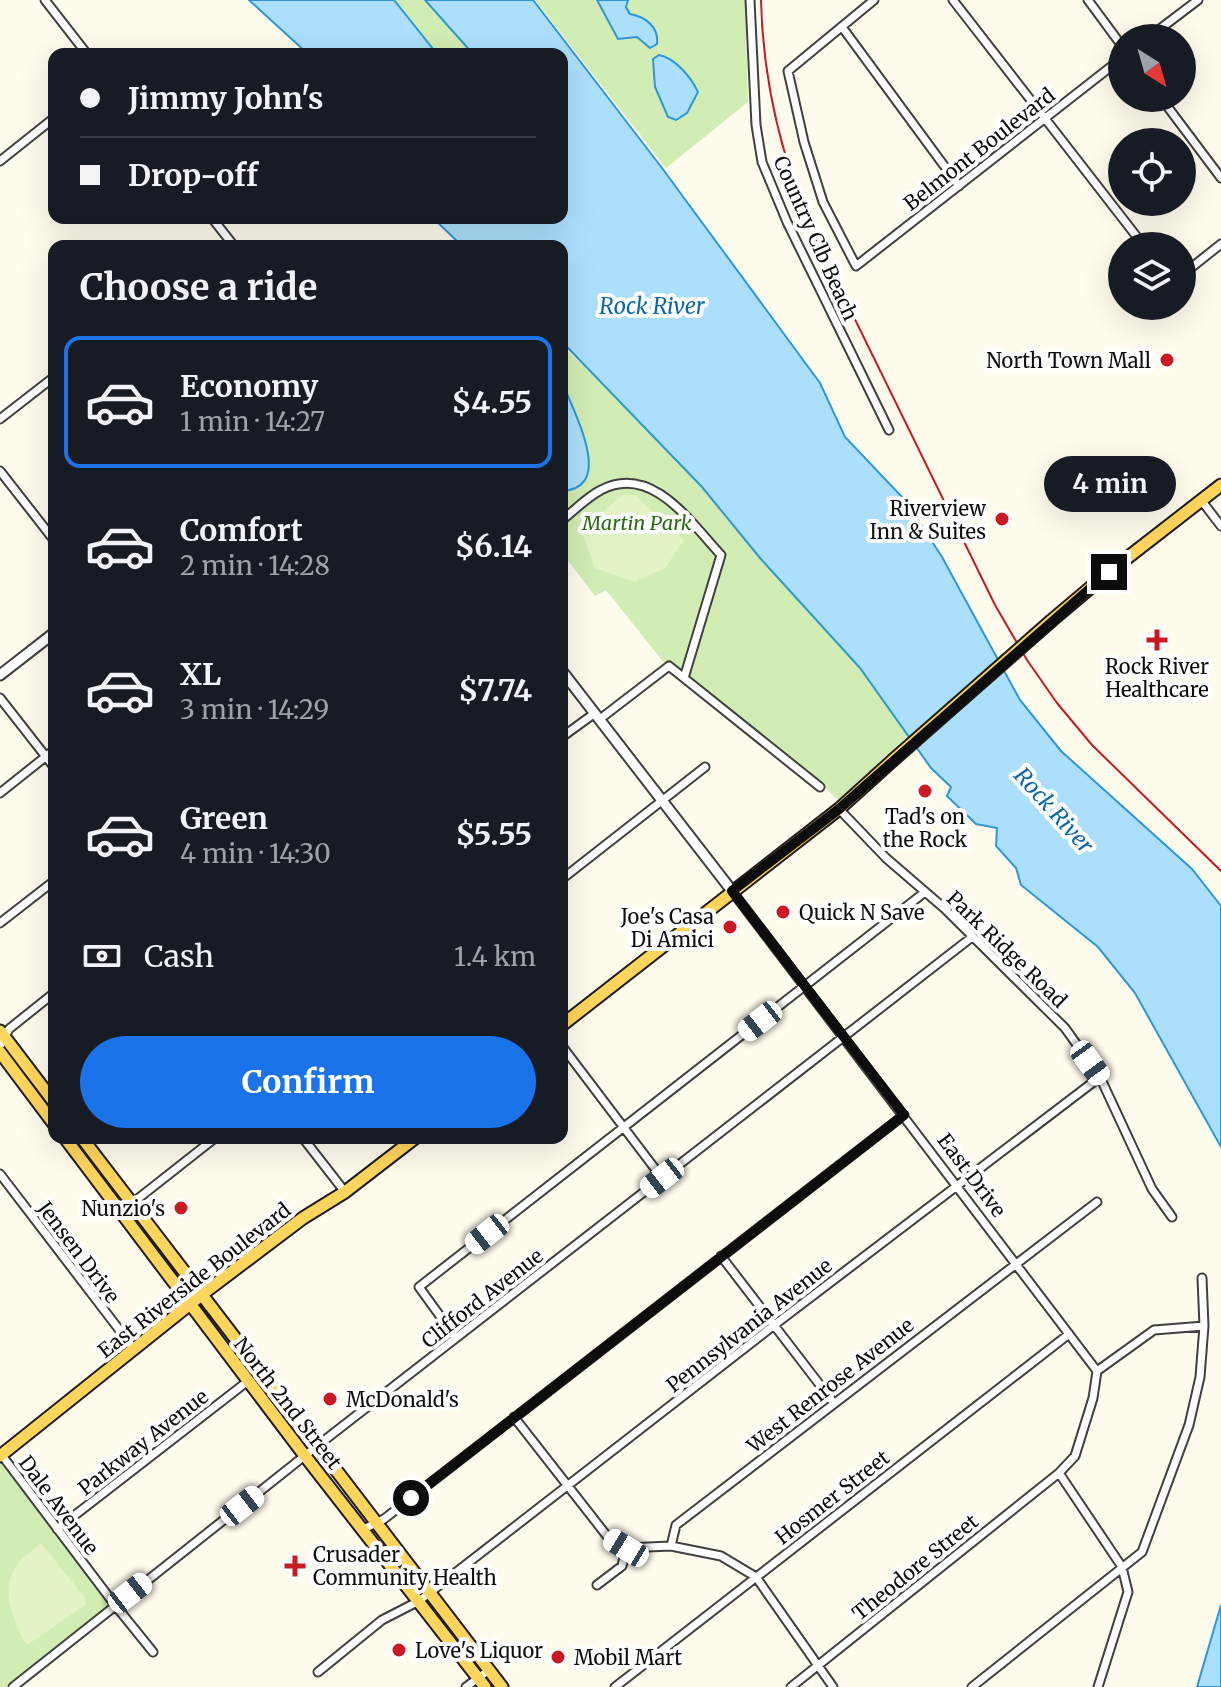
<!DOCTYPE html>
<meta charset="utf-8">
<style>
:root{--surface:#171b24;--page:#242831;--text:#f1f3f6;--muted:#9ea1a6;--line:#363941;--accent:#1a73e8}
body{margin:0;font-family:Merriweather,serif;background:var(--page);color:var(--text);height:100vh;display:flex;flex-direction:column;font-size:30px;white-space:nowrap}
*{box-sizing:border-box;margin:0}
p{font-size:26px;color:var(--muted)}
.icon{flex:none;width:44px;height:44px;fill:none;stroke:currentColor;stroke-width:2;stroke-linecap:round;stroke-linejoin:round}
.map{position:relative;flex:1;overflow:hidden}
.details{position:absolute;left:48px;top:240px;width:520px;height:904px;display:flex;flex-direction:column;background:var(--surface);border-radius:16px;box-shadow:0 8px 32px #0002}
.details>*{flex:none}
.hud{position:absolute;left:48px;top:48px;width:520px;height:176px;border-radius:16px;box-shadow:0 8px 32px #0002;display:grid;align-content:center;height:176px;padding:0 32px;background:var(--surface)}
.needle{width:52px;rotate:143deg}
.tools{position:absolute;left:1108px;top:24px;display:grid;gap:16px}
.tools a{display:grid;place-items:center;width:88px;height:88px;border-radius:50%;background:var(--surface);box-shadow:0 8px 32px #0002;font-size:40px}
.end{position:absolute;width:36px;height:36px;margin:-18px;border:10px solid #0d0d0d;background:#fff;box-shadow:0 0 0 4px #fff}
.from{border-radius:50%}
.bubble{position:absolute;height:56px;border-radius:28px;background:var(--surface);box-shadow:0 8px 32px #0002;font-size:26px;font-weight:700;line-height:56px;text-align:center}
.car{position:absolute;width:24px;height:48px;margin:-24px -12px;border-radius:10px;box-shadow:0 0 6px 2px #0007;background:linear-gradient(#fff 24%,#345 0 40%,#fff 0 76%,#345 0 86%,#fff 0)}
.hud b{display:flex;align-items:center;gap:28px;height:76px;font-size:30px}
.hud b+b{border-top:2px solid var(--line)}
.hud i{width:20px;height:20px;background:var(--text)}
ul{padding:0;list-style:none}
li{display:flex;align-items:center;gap:24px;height:132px;margin:0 16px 12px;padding:0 16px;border:4px solid transparent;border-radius:16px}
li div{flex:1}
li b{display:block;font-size:30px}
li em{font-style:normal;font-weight:700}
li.selected{border-color:var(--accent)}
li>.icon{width:72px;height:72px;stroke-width:1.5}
h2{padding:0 32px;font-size:36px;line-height:96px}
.pay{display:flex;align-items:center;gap:20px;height:88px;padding:0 32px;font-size:30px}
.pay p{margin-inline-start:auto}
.action{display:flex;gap:16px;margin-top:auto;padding:16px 32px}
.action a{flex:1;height:92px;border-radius:48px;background:var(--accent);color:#fff;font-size:32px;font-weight:700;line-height:92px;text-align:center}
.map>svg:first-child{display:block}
.green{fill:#d2edb3}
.pitch{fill:#e4f3c5}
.water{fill:#acdffc;stroke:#2d97d9;stroke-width:2}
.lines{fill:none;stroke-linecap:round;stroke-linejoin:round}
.minor-casing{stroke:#404040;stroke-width:11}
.tertiary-casing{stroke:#404040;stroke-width:13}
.primary-casing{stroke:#1e1e1e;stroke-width:15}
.minor{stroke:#fff;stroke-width:7}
.tertiary{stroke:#fff;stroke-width:9}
.primary{stroke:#ffd55d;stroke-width:11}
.rail{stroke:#c91923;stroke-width:2}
.primary-bridge-casing{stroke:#1e1e1e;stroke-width:15;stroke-linecap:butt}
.primary-bridge{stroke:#ffd55d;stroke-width:11}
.route{stroke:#0d0d0d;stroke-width:10}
.poi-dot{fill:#c91923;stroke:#fff;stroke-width:3}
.labels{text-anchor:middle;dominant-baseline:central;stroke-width:8;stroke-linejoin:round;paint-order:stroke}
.street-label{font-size:20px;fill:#0d0d0d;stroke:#fff}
.poi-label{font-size:20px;fill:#0d0d0d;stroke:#fff;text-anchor:start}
.park-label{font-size:20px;font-style:italic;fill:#2a6a18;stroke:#fff}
.water-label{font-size:22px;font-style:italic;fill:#0b67aa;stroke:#fff}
</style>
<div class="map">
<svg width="1221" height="1687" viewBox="0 0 1221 1687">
<rect width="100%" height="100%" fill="#fffbed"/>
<path class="green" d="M 394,0 L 425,0 L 473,54 L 437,54 Z
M 535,0 L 745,0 L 748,102 L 666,168 Z
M 562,348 L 568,351 L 701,483 L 829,628 L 911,733 L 838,800 L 817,780 L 670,663 L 665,664 L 606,590 L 595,596 L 562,553 Z
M 0,1456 L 115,1605 L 13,1687 L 0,1687 Z"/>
<path class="pitch" d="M 623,495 L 635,495 L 684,540 L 665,568 L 635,582 L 595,568 L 581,530 Z
M 41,1543 L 86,1599 L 85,1605 L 27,1645 C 13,1623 0,1589 16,1566 C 23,1557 33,1550 41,1543 Z"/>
<path class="water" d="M 249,0 L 394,0 L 437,54 L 308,54 Z
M 425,0 L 533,0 L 662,168 L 820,383 L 845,437 L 905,500 L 942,557 L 1020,700 L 1061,751 L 1192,869 L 1221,906 L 1221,1147 L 1135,993 L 1098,947 L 1021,885 L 1016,868 L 996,846 L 997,828 L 976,824 L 947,796 L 951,787 L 931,768 L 860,668 L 760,558 L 702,487 L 568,348 L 562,347 L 562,246 L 462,246 L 433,218 L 562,218 L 562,54 L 473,54 Z
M 597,0 L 628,0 L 626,7 L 630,14 C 646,17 659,27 657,44 L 650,48 L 637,37 L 618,39 Z
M 659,55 C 675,58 691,77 698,92 L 687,113 L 676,120 L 668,117 L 655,87 L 653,59 Z
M 562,381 C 572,410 617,488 562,491 Z
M 1221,1605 L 1221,1687 L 1197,1687 Z"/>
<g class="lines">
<defs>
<path id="minor" d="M 45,0 L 87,54
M 750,0 L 756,125 L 762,162 L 787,222 L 889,430
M 874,0 L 788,71 L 804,142 L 823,202 L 856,266 L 1122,58
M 953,0 L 1144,246
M 1088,0 L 1122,46
M 842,27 L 959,186
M 1148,38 L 1198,0
M 1161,98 L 1221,178
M 0,161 L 54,118
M 212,218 L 234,246
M 1182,275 L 1221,244
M 0,419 L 54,377
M 0,471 L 54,540
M 1201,500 L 1221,526
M 562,520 C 575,510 587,497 601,490 C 652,463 691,523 721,555 L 684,678
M 0,698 L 54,767
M 600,719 L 669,666 L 820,787
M 562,737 L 595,713
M 0,793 L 54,750
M 839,809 L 886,858 L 944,908 L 1065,1028 L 1100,1077 L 1152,1189 L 1172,1217
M 562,879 L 705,767
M 732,891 L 1097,1371 L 1093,1398 L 1075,1456 L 1059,1473 L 1122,1567 L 1128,1592 L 1098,1687
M 0,923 L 54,881
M 0,1046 L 9,1029 L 54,993
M 562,1046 L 662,1178
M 303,1138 L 345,1192
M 0,1174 L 134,1349
M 121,1212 L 215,1138
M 721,1256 L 833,1402
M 456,1338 L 419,1287 L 925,892
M 1097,1371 L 1154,1330 L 1204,1326
M 514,1417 L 607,1536 L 626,1548
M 1,1454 L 115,1605 L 153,1652
M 57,1529 L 248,1381
M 364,1529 L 384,1519 L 904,1115
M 671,1546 L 721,1556 L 756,1577 L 833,1687
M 597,1585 L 622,1566 L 626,1548 L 671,1546 L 676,1525 L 1097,1202
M 318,1672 L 382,1620 L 419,1601 L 773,1326 L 1100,1077
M 13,1687 L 317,1446 L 972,937
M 466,1687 L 489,1670
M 615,1687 L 1069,1334
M 791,1687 L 1059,1473
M 972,1687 L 1142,1552 L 1189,1425 L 1200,1377 L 1204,1326 L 1202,1278"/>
<path id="tertiary" d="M 562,671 L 732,891
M 0,675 L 54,633"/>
<path id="primary" d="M 1051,621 L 1109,572 L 1221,485
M 562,1025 L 839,809 L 892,761
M 0,1031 L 54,1102
M 0,1052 L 54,1124
M 65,1138 L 305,1456 L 485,1687
M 82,1138 L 502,1687
M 0,1456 L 209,1289 L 303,1218 L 345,1192 L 415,1138"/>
</defs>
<use href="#minor" class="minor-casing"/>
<use href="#tertiary" class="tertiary-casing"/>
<use href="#primary" class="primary-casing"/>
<use href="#minor" class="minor"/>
<use href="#tertiary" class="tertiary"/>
<use href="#primary" class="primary"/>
<path class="rail" d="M 761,0 C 763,87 784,169 820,248 L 995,605 L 1027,660 L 1057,703 L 1092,745 L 1221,871"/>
<defs>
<path id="primary-bridge" d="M 892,761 L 1051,621"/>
</defs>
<use href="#primary-bridge" class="primary-bridge-casing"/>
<use href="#primary-bridge" class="primary-bridge"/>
</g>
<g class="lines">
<path class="route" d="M 411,1498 L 904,1115 L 732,891 L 839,809 L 1109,572"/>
</g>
<g class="poi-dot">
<circle cx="1167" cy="360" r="8"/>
<circle cx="1002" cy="519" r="8"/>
<path d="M1153 628h8v8h8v8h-8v8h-8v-8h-8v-8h8z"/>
<circle cx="925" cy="791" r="8"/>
<circle cx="783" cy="912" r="8"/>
<circle cx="730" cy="927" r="8"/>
<circle cx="181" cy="1208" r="8"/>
<circle cx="330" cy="1399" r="8"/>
<path d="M291 1554h8v8h8v8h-8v8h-8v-8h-8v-8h8z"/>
<circle cx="399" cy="1650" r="8"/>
<circle cx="558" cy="1657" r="8"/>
</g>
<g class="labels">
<g class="street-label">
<text transform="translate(979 149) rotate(-38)">Belmont Boulevard</text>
<text transform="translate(816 238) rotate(66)">Country Clb Beach</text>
<text transform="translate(1007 949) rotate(44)">Park Ridge Road</text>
<text transform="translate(972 1175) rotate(53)">East Drive</text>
<text transform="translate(79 1252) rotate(53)">Jensen Drive</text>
<text transform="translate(194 1280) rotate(-38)">East Riverside Boulevard</text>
<text transform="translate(482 1298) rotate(-38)">Clifford Avenue</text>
<text transform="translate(749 1325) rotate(-38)">Pennsylvania Avenue</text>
<text transform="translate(830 1385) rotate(-38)">West Renrose Avenue</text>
<text transform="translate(288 1403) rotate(52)">North 2nd Street</text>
<text transform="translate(143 1442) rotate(-38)">Parkway Avenue</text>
<text transform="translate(832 1497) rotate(-38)">Hosmer Street</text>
<text transform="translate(59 1505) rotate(53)">Dale Avenue</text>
<text transform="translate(915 1567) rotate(-39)">Theodore Street</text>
</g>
<g class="poi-label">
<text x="1151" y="360" text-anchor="end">North Town Mall</text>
<text x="986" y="508" text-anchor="end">Riverview<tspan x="986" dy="23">Inn &amp; Suites</tspan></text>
<text x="1157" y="666" text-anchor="middle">Rock River<tspan x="1157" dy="23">Healthcare</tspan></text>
<text x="925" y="816" text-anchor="middle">Tad's on<tspan x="925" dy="23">the Rock</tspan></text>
<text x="799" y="912">Quick N Save</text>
<text x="714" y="916" text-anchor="end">Joe's Casa<tspan x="714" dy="23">Di Amici</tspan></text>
<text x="165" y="1208" text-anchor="end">Nunzio's</text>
<text x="346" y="1399">McDonald's</text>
<text x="313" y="1554">Crusader<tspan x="313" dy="23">Community Health</tspan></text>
<text x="415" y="1650">Love's Liquor</text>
<text x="574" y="1657">Mobil Mart</text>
</g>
<g class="park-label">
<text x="637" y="522">Martin Park</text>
</g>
<g class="water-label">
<text x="652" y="306">Rock River</text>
<text transform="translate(1054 810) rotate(48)">Rock River</text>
</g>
</g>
</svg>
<div class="tools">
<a><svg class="needle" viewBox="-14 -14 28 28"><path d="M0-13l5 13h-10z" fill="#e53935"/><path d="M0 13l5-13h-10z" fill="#9ea1a6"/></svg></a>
<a><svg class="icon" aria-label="locate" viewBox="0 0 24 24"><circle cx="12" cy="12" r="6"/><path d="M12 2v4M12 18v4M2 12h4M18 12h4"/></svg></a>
<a><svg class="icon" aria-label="layers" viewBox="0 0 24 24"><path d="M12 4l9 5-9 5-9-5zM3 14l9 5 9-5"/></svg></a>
</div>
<i class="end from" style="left:411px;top:1498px"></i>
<i class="end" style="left:1109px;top:572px"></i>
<div class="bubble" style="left:1044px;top:456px;width:132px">4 min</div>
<i class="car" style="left:760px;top:1021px;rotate:232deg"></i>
<i class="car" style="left:1090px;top:1063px;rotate:144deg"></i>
<i class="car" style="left:662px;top:1178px;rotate:232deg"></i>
<i class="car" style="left:487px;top:1234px;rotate:232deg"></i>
<i class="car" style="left:242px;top:1506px;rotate:52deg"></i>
<i class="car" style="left:626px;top:1548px;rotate:301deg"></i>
<i class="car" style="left:130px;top:1593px;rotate:52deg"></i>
<div class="hud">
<b><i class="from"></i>Jimmy John's</b>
<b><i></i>Drop-off</b>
</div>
<section class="details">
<h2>Choose a ride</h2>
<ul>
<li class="selected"><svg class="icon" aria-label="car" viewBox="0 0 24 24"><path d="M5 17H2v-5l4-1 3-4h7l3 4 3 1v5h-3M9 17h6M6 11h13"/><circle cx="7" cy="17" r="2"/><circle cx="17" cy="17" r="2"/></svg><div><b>Economy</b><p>1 min · 14:27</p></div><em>$4.55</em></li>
<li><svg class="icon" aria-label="car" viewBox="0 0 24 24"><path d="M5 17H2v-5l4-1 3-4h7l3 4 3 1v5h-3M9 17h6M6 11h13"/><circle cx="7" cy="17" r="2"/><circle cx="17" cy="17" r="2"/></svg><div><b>Comfort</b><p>2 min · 14:28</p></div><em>$6.14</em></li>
<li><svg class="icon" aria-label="car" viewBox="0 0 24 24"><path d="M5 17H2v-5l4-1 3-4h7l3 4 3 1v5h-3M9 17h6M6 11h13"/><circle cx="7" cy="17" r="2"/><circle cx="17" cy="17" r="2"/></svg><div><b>XL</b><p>3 min · 14:29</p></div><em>$7.74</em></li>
<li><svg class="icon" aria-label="car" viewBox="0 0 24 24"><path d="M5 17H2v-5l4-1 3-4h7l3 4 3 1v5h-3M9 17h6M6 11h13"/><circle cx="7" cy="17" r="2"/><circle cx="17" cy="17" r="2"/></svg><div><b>Green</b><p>4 min · 14:30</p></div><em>$5.55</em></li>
</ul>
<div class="pay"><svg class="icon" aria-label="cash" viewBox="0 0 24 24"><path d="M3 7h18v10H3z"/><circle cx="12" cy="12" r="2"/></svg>Cash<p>1.4 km</p></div>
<div class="action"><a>Confirm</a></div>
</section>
</div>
